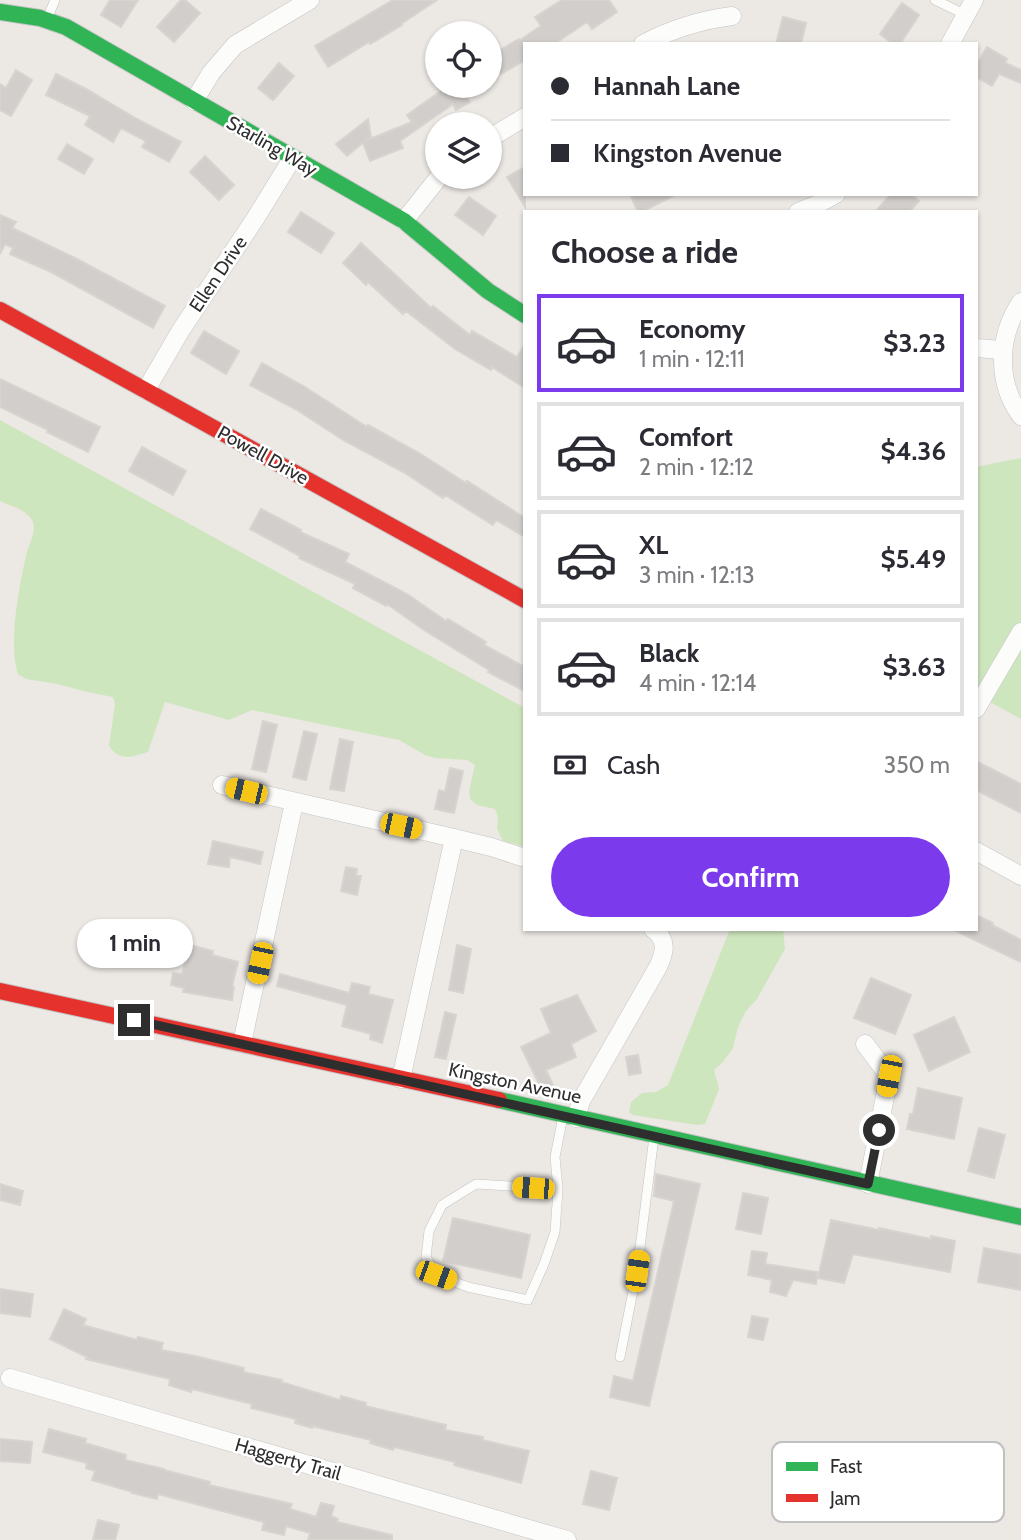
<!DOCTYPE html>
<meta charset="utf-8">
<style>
:root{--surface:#fff;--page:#f2f2f3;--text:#2b2b33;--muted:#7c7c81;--line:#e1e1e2;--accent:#7c3aed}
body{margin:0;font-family:Cabin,sans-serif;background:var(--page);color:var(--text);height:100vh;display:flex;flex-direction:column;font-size:26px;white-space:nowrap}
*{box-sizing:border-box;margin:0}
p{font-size:23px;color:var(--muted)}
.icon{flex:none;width:38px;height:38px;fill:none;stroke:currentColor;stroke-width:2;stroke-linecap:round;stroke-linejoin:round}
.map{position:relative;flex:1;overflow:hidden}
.drawer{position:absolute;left:523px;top:210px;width:455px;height:721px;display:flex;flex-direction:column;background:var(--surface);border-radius:0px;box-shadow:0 2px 5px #0004}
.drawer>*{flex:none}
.hud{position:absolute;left:523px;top:42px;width:455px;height:154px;border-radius:0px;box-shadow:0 2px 5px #0004;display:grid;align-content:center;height:154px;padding:0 28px;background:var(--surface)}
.fabs{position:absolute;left:425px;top:21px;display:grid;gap:14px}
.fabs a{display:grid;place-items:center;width:77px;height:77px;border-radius:50%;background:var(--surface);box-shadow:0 2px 5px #0004;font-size:35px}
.end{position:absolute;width:32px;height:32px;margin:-16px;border:9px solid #2e2e2e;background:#fff;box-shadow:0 0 0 4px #fff}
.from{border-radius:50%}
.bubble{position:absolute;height:49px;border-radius:24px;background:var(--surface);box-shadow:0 2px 5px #0004;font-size:23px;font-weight:800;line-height:49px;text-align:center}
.car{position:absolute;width:21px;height:42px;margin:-21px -10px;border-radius:9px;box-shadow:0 0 5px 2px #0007;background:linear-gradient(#f5c518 24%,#345 0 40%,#f5c518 0 76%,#345 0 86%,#f5c518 0)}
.hud b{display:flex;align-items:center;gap:24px;height:66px;font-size:26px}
.hud b+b{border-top:2px solid var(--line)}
.hud i{width:18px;height:18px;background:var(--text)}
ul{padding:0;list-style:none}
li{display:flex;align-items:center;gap:21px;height:98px;margin:0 14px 10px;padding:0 14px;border:4px solid var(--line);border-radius:0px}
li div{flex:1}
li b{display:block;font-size:26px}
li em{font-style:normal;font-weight:800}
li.selected{border-color:var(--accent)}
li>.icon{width:63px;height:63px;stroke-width:1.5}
h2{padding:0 28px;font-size:32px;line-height:84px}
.pay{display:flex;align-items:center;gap:18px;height:77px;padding:0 28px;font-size:26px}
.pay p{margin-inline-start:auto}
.button{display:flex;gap:14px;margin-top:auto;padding:14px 28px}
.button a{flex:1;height:80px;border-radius:42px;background:var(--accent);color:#fff;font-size:28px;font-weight:800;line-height:80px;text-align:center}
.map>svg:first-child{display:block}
.green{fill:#cee6be}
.building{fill:#d1cecb;stroke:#d7d4d0;stroke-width:2}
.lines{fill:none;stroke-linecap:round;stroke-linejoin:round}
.lane-casing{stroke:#c5c4c5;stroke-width:10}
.street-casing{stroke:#c5c4c5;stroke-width:19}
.fast-casing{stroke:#c5c4c5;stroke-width:18}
.jam-casing{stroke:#c5c4c5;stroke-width:18}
.lane{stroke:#fcfcfb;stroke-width:9}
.street{stroke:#fcfcfb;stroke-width:18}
.fast{stroke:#30b455;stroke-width:16}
.jam{stroke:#e5322d;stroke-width:16}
.route{stroke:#2e2e2e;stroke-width:9}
.labels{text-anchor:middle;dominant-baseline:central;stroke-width:5;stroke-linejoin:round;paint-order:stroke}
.street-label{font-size:19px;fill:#2e2e2e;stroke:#fff}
.key{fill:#fff;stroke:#c0c0c0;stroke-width:2}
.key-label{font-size:19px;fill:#2e2e2e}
</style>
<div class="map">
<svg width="1021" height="1540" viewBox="0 0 1021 1540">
<rect width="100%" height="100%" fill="#ece8e4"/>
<path class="green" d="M 0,420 L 525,708 L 525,847 L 503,841 L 497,829 L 498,817 L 495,809 L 477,805 L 470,799 L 469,791 L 475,765 L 467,760 L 435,758 L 425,755 L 399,740 L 252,710 L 229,720 L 165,702 L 148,752 C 132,757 120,762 109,746 L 115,704 L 113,697 L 83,691 L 58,684 L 26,679 L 18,674 C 8,644 19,587 26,556 C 28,546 38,530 32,520 C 25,509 11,506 0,501 Z
M 1021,458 L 1021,719 L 977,695 L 976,467 Z
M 730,929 L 783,929 L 785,949 L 757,999 L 746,1011 L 738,1027 L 733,1048 L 723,1062 L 714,1070 L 719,1089 L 705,1124 L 697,1125 L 633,1115 L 629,1112 L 631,1102 L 642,1093 L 656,1092 L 668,1085 Z"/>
<path class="building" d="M 110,0 L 138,0 L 121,27 L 101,15 Z
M 181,0 L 185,0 L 200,13 L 174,42 L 157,27 Z
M 393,0 L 437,0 L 401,24 L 402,25 L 370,44 L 369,42 L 328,67 L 315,46 Z
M 562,0 L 609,0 L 617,12 L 592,29 L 587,22 L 554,44 L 525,44 L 525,60 L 501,74 L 490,56 L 519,39 L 520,40 L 541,26 L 535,17 Z
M 902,3 L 919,15 L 900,44 L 893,44 L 880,34 Z
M 783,17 L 806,23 L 801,44 L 776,44 Z
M 987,47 L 1007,59 L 1005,63 L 1021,70 L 1021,83 L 999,74 L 992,86 L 976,77 L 976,66 Z
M 279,63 L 294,76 L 273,100 L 258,88 Z
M 16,70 L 32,80 L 11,116 L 0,110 L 0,84 L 6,88 Z
M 56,74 L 86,89 L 137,119 L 181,142 L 169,162 L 142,147 L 146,141 L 121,128 L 113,142 L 85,125 L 90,116 L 46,95 Z
M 448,86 L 483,86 L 466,96 L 470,102 L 456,110 L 453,104 L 400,141 L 403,148 L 370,161 L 363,143 L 347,156 L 336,144 L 368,119 L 371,137 L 365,141 L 412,122 L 407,115 Z
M 67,144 L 93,159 L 84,174 L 58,159 Z
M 205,156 L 234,185 L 219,200 L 190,172 Z
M 525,167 L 525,207 L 507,177 Z
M 630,194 L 677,194 L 641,212 L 638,212 Z
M 891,194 L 911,194 L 919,201 L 909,212 L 875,212 Z
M 469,197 L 496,216 L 483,235 L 455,215 Z
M 301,212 L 334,233 L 321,253 L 288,232 Z
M 0,215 L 16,222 L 12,228 L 73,257 L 165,306 L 153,328 L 51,272 L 10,254 L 13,248 L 5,244 L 0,254 Z
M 361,243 L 431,308 L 433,306 L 470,335 L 472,331 L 517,357 L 525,344 L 525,388 L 492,367 L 491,370 L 455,349 L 406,311 L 403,314 L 368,282 L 366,285 L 343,263 Z
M 204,331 L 239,351 L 226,374 L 191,353 Z
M 262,363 L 305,387 L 367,427 L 368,425 L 419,453 L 466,483 L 467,481 L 525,518 L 525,537 L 496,520 L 493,525 L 445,495 L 443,498 L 405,473 L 343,440 L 297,410 L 250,385 Z
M 0,379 L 100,427 L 88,452 L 47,432 L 48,430 L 0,407 Z
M 142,447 L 186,471 L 173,495 L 129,471 Z
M 261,509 L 301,530 L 300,532 L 349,554 L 345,562 L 407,594 L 446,621 L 448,619 L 486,642 L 484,645 L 525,667 L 525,691 L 488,672 L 489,670 L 424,630 L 387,604 L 386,606 L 353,588 L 355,584 L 299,558 L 300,556 L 250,529 Z
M 263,721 L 277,725 L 266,772 L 252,769 Z
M 304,731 L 317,734 L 306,780 L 293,777 Z
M 340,739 L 353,742 L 344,791 L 330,789 Z
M 976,761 L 1021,784 L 1021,813 L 976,790 Z
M 450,768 L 463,771 L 454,813 L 435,809 L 439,790 L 445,792 Z
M 213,841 L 263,852 L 260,864 L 230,857 L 229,867 L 208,864 Z
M 346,867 L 357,869 L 356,876 L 361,876 L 357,895 L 341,891 Z
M 976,915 L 993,923 L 992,925 L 1021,940 L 1021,962 L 952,929 L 976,929 Z
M 190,945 L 213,951 L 212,955 L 238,962 L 232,986 L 234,987 L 232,1000 L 183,992 L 184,988 L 171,985 L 173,973 L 182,974 Z
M 457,945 L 471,949 L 463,993 L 449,990 Z
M 280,974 L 349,993 L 352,983 L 370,987 L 368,994 L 393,1000 L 382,1043 L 370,1039 L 371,1034 L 342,1026 L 347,1005 L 277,986 Z
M 871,978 L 911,995 L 895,1034 L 854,1018 Z
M 577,995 L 596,1031 L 571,1044 L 576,1057 L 546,1070 L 554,1087 L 543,1092 L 521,1047 L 551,1033 L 541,1009 Z
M 445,1012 L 456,1015 L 446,1059 L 435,1057 Z
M 954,1017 L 970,1052 L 929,1071 L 914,1035 Z
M 638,1055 L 641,1073 L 629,1075 L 626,1057 Z
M 918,1088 L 962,1098 L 954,1139 L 907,1129 L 910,1114 L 913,1114 Z
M 979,1128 L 1005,1135 L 994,1178 L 968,1171 Z
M 656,1174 L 700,1184 L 649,1406 L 610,1397 L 614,1376 L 633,1381 L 674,1201 L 654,1196 Z
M 0,1184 L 23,1191 L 20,1205 L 0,1200 Z
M 743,1193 L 768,1198 L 761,1234 L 736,1229 Z
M 453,1218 L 530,1235 L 521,1278 L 443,1261 Z
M 831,1220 L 879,1230 L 879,1228 L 931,1239 L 931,1236 L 955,1241 L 950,1272 L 853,1254 L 844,1283 L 818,1278 Z
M 984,1248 L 1021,1255 L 1021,1290 L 978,1282 Z
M 752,1251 L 767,1253 L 765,1264 L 817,1272 L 816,1284 L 793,1280 L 786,1296 L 770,1292 L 772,1280 L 748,1275 Z
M 0,1289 L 33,1294 L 30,1317 L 0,1313 Z
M 64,1309 L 86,1319 L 83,1325 L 137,1340 L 138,1337 L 163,1343 L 161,1350 L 195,1356 L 244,1368 L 243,1372 L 282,1380 L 281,1382 L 340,1400 L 341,1396 L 366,1403 L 365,1406 L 446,1425 L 445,1430 L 483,1437 L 482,1440 L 529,1451 L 521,1483 L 454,1465 L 455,1462 L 394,1447 L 393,1450 L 370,1443 L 371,1440 L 312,1426 L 312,1428 L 295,1423 L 296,1419 L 251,1408 L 252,1404 L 192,1389 L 191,1392 L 169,1385 L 170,1379 L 86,1359 L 87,1357 L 50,1339 Z
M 752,1316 L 768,1319 L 763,1340 L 748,1337 Z
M 49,1429 L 86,1439 L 85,1443 L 126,1455 L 125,1460 L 164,1469 L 164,1470 L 210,1482 L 209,1485 L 292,1504 L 290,1509 L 316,1517 L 321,1503 L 334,1506 L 331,1516 L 338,1519 L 337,1522 L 392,1535 L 392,1540 L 308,1540 L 310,1533 L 286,1526 L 284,1535 L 262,1530 L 264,1522 L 158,1494 L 157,1499 L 132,1493 L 133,1492 L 92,1480 L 95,1471 L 86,1468 L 87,1463 L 43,1452 Z
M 0,1439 L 32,1442 L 30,1463 L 0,1461 Z
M 591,1471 L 617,1478 L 609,1510 L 583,1504 Z
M 98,1520 L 119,1525 L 115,1540 L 93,1540 Z"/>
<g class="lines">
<defs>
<path id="lane" d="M 935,0 L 966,15
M 47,19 L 55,0
M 558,1189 L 476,1184 L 442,1205 L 429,1231 L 426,1257 L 436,1275 L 468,1287 L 528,1300 L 544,1264 L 555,1232 L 558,1189 L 555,1157 L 563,1116
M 620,1357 L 637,1271 L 654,1137"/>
<path id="street" d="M 643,44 C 672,29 700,20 732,16
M 950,44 L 974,0
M 194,101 L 211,73 L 235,45 L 310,0
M 490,138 L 525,117
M 798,212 L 818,204 L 836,194
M 404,221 L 439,177
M 1021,302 C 998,336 996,382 1021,416
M 976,348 L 1002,350
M 146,390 L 181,330 L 255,219 L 292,159
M 976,709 L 1021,632
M 222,785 L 454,838 L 491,847 L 525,858
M 976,851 L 1021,876
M 242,1043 L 294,803
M 865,1044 L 889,1076 L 868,1184
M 401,1079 L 454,838
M 576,1118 L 581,1101 L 658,967 C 665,952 668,940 653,929
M 10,1378 L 567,1540"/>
<path id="fast" d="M 0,12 L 40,18 L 66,27 L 404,221 L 488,291 L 525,315
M 499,1100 L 1021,1217"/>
<path id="jam" d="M 0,310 L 525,600
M 0,991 L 499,1100"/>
</defs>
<use href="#lane" class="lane-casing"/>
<use href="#street" class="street-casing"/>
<use href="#fast" class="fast-casing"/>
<use href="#jam" class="jam-casing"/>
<use href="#lane" class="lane"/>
<use href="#street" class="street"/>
<use href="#fast" class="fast"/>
<use href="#jam" class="jam"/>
</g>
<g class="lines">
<path class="route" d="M 134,1020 L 868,1184 L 879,1130"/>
</g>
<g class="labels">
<g class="street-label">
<text transform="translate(272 146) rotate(30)">Starling Way</text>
<text transform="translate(218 274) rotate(-56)">Ellen Drive</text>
<text transform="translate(263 455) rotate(29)">Powell Drive</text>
<text transform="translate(515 1083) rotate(12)">Kingston Avenue</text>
<text transform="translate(288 1459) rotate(16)">Haggerty Trail</text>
</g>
</g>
<rect x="772" y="1442" width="232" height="80" rx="10" class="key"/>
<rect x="786" y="1462" width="32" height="9" fill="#30b455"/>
<rect x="786" y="1494" width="32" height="8" fill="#e5322d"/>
<g class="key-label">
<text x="830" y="1473">Fast</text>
<text x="830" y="1505">Jam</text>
</g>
</svg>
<div class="fabs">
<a><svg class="icon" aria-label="locate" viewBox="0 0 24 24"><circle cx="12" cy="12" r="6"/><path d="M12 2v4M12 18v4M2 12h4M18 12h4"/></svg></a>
<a><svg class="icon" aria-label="layers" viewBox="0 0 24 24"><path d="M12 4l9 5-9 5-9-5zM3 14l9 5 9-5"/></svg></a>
</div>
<i class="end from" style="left:879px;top:1130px"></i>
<i class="end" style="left:134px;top:1020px"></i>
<div class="bubble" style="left:77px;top:919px;width:116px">1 min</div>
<i class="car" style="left:246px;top:791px;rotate:283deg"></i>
<i class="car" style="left:401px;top:826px;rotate:102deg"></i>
<i class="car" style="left:260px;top:963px;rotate:192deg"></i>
<i class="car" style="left:889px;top:1076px;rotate:191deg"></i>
<i class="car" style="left:533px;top:1188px;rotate:274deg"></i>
<i class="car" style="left:637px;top:1271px;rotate:8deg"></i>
<i class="car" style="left:436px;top:1275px;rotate:110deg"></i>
<div class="hud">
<b><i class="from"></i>Hannah Lane</b>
<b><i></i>Kingston Avenue</b>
</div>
<section class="drawer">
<h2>Choose a ride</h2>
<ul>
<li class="selected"><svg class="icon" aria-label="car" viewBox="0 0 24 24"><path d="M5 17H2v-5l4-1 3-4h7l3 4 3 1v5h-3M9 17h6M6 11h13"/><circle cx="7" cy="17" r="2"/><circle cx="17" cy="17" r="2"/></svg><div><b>Economy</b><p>1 min · 12:11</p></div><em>$3.23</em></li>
<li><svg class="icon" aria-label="car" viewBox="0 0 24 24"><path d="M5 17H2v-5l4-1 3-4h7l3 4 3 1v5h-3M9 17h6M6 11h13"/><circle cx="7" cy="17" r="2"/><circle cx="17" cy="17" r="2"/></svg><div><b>Comfort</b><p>2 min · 12:12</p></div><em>$4.36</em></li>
<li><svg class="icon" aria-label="car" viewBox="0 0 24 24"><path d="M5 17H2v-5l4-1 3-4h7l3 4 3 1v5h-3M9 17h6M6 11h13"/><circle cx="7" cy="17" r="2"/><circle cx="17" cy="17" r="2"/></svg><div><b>XL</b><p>3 min · 12:13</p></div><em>$5.49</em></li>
<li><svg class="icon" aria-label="car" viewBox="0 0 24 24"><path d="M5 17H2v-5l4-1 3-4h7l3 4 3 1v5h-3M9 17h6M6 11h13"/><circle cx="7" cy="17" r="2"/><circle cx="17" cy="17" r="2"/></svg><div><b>Black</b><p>4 min · 12:14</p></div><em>$3.63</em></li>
</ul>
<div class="pay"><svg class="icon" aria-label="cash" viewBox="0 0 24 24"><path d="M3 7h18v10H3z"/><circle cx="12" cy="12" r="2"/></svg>Cash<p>350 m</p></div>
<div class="button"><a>Confirm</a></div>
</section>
</div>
